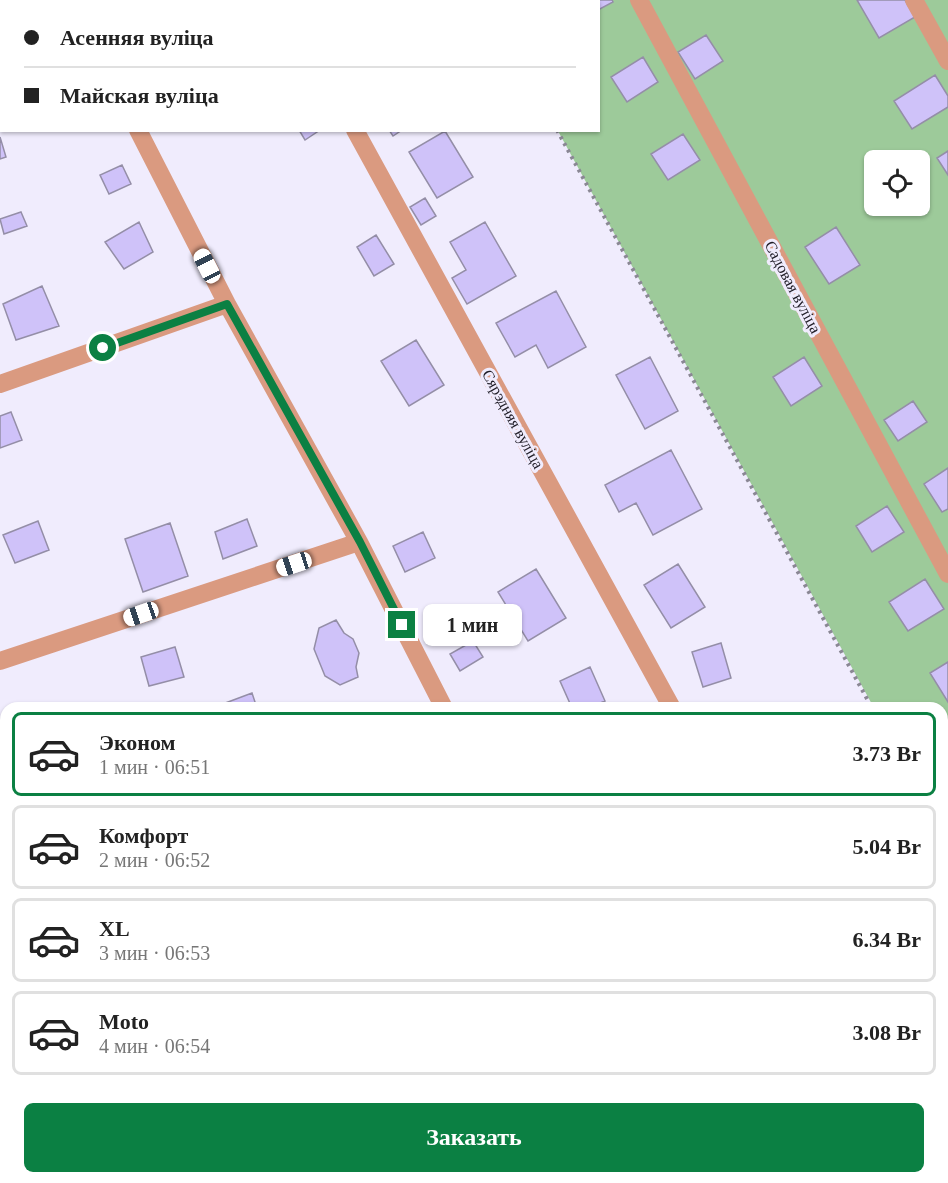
<!DOCTYPE html>
<html lang="ru">
<meta charset="utf-8">
<style>
:root{--surface:#fff;--page:#f6f6f6;--text:#222;--muted:#767676;--line:#e0e0e0;--accent:#0b8043}
body{margin:0;font-family:Georgia,serif;background:var(--page);color:var(--text);height:100vh;display:flex;flex-direction:column;font-size:22px;white-space:nowrap}
*{box-sizing:border-box;margin:0}
p{font-size:20px;color:var(--muted)}
.icon{flex:none;width:33px;height:33px;fill:none;stroke:currentColor;stroke-width:2;stroke-linecap:round;stroke-linejoin:round}
.map{position:relative;flex:1;overflow:hidden}
.side{position:absolute;left:0px;top:702px;width:948px;height:482px;display:flex;flex-direction:column;background:var(--surface);border-radius:18px 18px 0 0;box-shadow:0 2px 4px #0004}
.side>*{flex:none}
.guide{position:absolute;left:0px;top:0px;width:600px;height:132px;box-shadow:0 2px 4px #0004;display:grid;align-content:center;height:132px;padding:0 24px;background:var(--surface)}
.controls{position:absolute;left:864px;top:150px;display:grid;gap:12px}
.controls a{display:grid;place-items:center;width:66px;height:66px;border-radius:9px;background:var(--surface);box-shadow:0 2px 4px #0004;font-size:30px}
.end{position:absolute;width:27px;height:27px;margin:-14px;border:8px solid #0b8043;background:#fff;box-shadow:0 0 0 3px #fff}
.from{border-radius:50%}
.bubble{position:absolute;height:42px;border-radius:9px;background:var(--surface);box-shadow:0 2px 4px #0004;font-size:20px;font-weight:700;line-height:42px;text-align:center}
.car{position:absolute;width:18px;height:36px;margin:-18px -9px;border-radius:8px;box-shadow:0 0 4px 2px #0007;background:linear-gradient(#fff 24%,#345 0 40%,#fff 0 76%,#345 0 86%,#fff 0)}
.guide b{display:flex;align-items:center;gap:21px;height:57px;font-size:22px}
.guide b+b{border-top:2px solid var(--line)}
.guide i{width:15px;height:15px;background:var(--text)}
ul{padding:10px 0 0;list-style:none}
li{display:flex;align-items:center;gap:18px;height:84px;margin:0 12px 9px;padding:0 12px;border:3px solid var(--line);border-radius:9px}
li div{flex:1}
li b{display:block;font-size:22px}
li em{font-style:normal;font-weight:700}
li.current{border-color:var(--accent)}
li>.icon{width:54px;height:54px;stroke-width:1.5}
.action{display:flex;gap:12px;margin-top:auto;padding:12px 24px}
.action a{flex:1;height:69px;border-radius:9px;background:var(--accent);color:#fff;font-size:24px;font-weight:700;line-height:69px;text-align:center}
.map>svg:first-child{display:block}
.green{fill:#9dca9a;fill-rule:evenodd}
.building{fill:#cfc2f9;stroke:#948ea7;stroke-width:1.5}
.lines{fill:none;stroke-linecap:round;stroke-linejoin:round}
.path{stroke:#8a8794;stroke-width:4;stroke-dasharray:3 4.5;stroke-linecap:butt}
.minor{stroke:#da9a80;stroke-width:18}
.route{stroke:#0b8043;stroke-width:8}
.labels{text-anchor:middle;dominant-baseline:central;stroke-width:6;stroke-linejoin:round;paint-order:stroke}
.street-label{font-size:16px;fill:#1f1c26;stroke:#f0ecfd}
</style>
<div class="map">
<svg width="948" height="1183" viewBox="0 0 948 1183">
<rect width="100%" height="100%" fill="#f0ecfd"/>
<path class="green" d="M 487,0 L 948,0 L 948,843 L 942,832 L 942,708 L 874,708 L 558,131 L 598,130 L 598,2 ZM 874,160 L 920,160 L 920,206 L 874,206 Z"/>
<path class="building" d="M 567,0 L 612,0 L 613,2 L 598,10 L 598,2 Z
M 857,0 L 905,0 L 915,17 L 879,38 Z
M 706,35 L 723,61 L 695,79 L 678,52 Z
M 643,57 L 658,82 L 627,102 L 611,77 Z
M 935,75 L 948,96 L 948,107 L 912,129 L 894,101 Z
M 299,130 L 320,130 L 305,140 Z
M 389,130 L 402,130 L 393,136 Z
M 445,131 L 473,177 L 437,198 L 409,152 Z
M 683,134 L 700,160 L 668,180 L 651,154 Z
M 0,137 L 6,157 L 0,159 Z
M 948,151 L 948,175 L 937,158 Z
M 122,165 L 131,184 L 109,194 L 100,175 Z
M 425,198 L 436,216 L 421,225 L 410,207 Z
M 21,212 L 27,226 L 4,234 L 0,219 Z
M 139,222 L 153,252 L 124,269 L 105,242 Z
M 485,222 L 516,276 L 467,304 L 452,278 L 466,270 L 450,242 Z
M 836,227 L 860,265 L 829,284 L 805,247 Z
M 376,235 L 394,264 L 374,276 L 357,247 Z
M 42,286 L 59,326 L 16,340 L 3,304 Z
M 556,291 L 586,347 L 548,368 L 536,345 L 515,357 L 496,323 Z
M 416,340 L 444,385 L 409,406 L 381,361 Z
M 650,357 L 678,411 L 645,429 L 616,375 Z
M 804,357 L 822,386 L 791,406 L 773,377 Z
M 913,401 L 927,422 L 898,441 L 884,420 Z
M 11,412 L 22,440 L 0,448 L 0,416 Z
M 671,450 L 702,509 L 653,535 L 636,503 L 619,512 L 605,485 Z
M 948,468 L 948,509 L 942,512 L 924,484 Z
M 887,506 L 904,532 L 872,552 L 856,526 Z
M 247,519 L 257,546 L 223,559 L 215,532 Z
M 38,521 L 49,550 L 15,563 L 3,535 Z
M 170,523 L 188,576 L 143,592 L 125,539 Z
M 423,532 L 435,558 L 405,572 L 393,546 Z
M 678,564 L 705,607 L 671,628 L 644,585 Z
M 536,569 L 566,618 L 528,641 L 498,592 Z
M 925,579 L 944,609 L 908,631 L 889,602 Z
M 336,620 L 344,633 L 353,639 L 359,653 L 356,667 L 358,677 L 340,685 L 325,676 L 314,649 L 319,628 Z
M 473,641 L 483,657 L 460,671 L 450,654 Z
M 721,643 L 731,678 L 703,687 L 692,652 Z
M 175,647 L 184,677 L 149,686 L 141,657 Z
M 948,662 L 948,702 L 930,673 Z
M 590,667 L 605,701 L 588,708 L 572,708 L 560,681 Z
M 252,693 L 257,708 L 221,708 L 220,705 Z
M 948,873 L 948,891 L 942,878 L 942,875 Z
M 948,1064 L 948,1109 L 942,1112 L 942,1068 Z
M 549,1178 L 570,1178 L 573,1182 L 553,1183 Z"/>
<g class="lines">
<path class="path" d="M 486,0 L 487,2
M 557,130 L 872,708
M 942,836 L 948,847"/>
<path class="minor" d="M 283,0 L 284,2
M 639,0 L 948,574
M 914,0 L 948,61
M 0,108 L 2,108
M 138,130 L 227,304 L 359,542 L 444,708
M 355,130 L 672,708
M 0,384 L 227,304
M 0,661 L 359,542
M 0,926 L 6,926
M 0,1086 L 6,1086
M 237,1178 L 240,1183
M 510,1178 L 514,1183
M 697,1178 L 700,1183
M 929,1178 L 932,1183"/>
</g>
<g class="lines">
<path class="route" d="M 103,348 L 227,304 L 360,542 L 402,625"/>
</g>
<g class="labels">
<g class="street-label">
<text transform="translate(793 287) rotate(62)">Садовая вуліца</text>
<text transform="translate(513 419) rotate(61)">Сярэдняя вуліца</text>
</g>
</g>
</svg>
<div class="controls">
<a><svg class="icon" aria-label="locate" viewBox="0 0 24 24"><circle cx="12" cy="12" r="6"/><path d="M12 2v4M12 18v4M2 12h4M18 12h4"/></svg></a>
</div>
<i class="end from" style="left:103px;top:348px"></i>
<i class="end" style="left:402px;top:625px"></i>
<div class="bubble" style="left:423px;top:604px;width:99px">1 мин</div>
<i class="car" style="left:207px;top:266px;rotate:333deg"></i>
<i class="car" style="left:294px;top:564px;rotate:252deg"></i>
<i class="car" style="left:141px;top:614px;rotate:251deg"></i>
<div class="guide">
<b><i class="from"></i>Асенняя вуліца</b>
<b><i></i>Майская вуліца</b>
</div>
<section class="side">
<ul>
<li class="current"><svg class="icon" aria-label="car" viewBox="0 0 24 24"><path d="M5 17H2v-5l4-1 3-4h7l3 4 3 1v5h-3M9 17h6M6 11h13"/><circle cx="7" cy="17" r="2"/><circle cx="17" cy="17" r="2"/></svg><div><b>Эконом</b><p>1 мин · 06:51</p></div><em>3.73 Br</em></li>
<li><svg class="icon" aria-label="car" viewBox="0 0 24 24"><path d="M5 17H2v-5l4-1 3-4h7l3 4 3 1v5h-3M9 17h6M6 11h13"/><circle cx="7" cy="17" r="2"/><circle cx="17" cy="17" r="2"/></svg><div><b>Комфорт</b><p>2 мин · 06:52</p></div><em>5.04 Br</em></li>
<li><svg class="icon" aria-label="car" viewBox="0 0 24 24"><path d="M5 17H2v-5l4-1 3-4h7l3 4 3 1v5h-3M9 17h6M6 11h13"/><circle cx="7" cy="17" r="2"/><circle cx="17" cy="17" r="2"/></svg><div><b>XL</b><p>3 мин · 06:53</p></div><em>6.34 Br</em></li>
<li><svg class="icon" aria-label="car" viewBox="0 0 24 24"><path d="M5 17H2v-5l4-1 3-4h7l3 4 3 1v5h-3M9 17h6M6 11h13"/><circle cx="7" cy="17" r="2"/><circle cx="17" cy="17" r="2"/></svg><div><b>Moto</b><p>4 мин · 06:54</p></div><em>3.08 Br</em></li>
</ul>
<div class="action"><a>Заказать</a></div>
</section>
</div>
